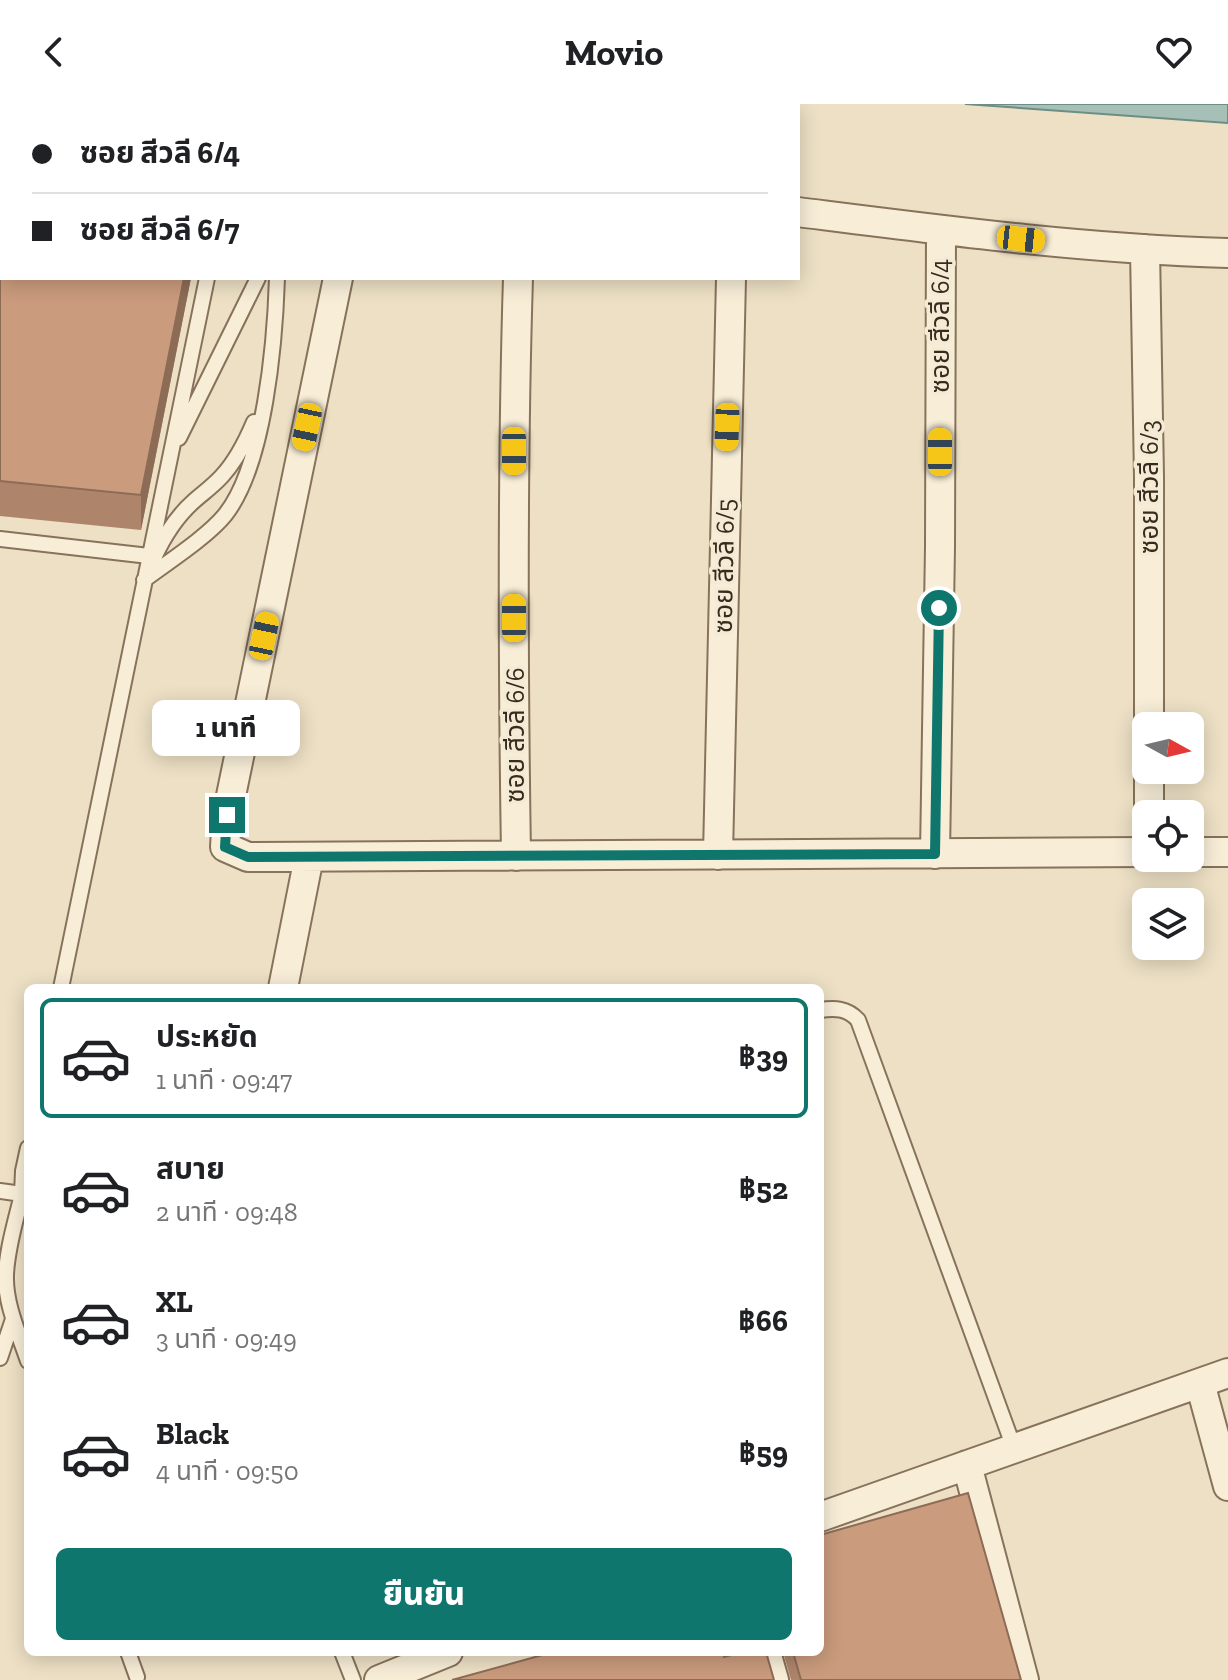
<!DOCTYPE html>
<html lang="th">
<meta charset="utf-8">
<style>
:root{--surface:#fff;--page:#f6f6f6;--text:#202124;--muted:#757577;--line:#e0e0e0;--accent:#0f766e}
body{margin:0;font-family:"Zilla Slab","Noto Sans Thai",serif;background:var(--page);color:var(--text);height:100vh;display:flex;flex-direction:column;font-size:30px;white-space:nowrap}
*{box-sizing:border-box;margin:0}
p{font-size:26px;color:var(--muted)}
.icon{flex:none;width:44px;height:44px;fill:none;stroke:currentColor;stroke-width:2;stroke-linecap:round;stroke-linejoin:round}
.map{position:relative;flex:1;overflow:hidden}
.drawer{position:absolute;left:24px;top:880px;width:800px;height:672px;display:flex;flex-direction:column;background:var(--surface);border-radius:12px;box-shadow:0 4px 20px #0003}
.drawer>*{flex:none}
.banner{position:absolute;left:0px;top:0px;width:800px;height:176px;box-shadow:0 4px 20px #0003;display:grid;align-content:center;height:176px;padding:0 32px;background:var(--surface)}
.needle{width:52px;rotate:98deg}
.controls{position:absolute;left:1132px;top:608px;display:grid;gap:16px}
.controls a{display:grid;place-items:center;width:72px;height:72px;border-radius:12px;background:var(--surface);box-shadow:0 4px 20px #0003;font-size:40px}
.end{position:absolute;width:36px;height:36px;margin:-18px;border:10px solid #0f766e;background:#fff;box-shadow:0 0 0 4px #fff}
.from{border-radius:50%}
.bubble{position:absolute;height:56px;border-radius:12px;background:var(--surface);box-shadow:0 4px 20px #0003;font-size:26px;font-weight:800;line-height:56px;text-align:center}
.car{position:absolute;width:24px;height:48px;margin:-24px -12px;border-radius:10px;box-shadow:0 0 6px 2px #0007;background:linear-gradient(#f5c518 24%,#345 0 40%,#f5c518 0 76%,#345 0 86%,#f5c518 0)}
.banner b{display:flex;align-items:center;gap:28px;height:76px;font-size:30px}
.banner b+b{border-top:2px solid var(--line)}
.banner i{width:20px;height:20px;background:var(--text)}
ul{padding:14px 0 0;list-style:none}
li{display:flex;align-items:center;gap:24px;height:120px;margin:0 16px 12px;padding:0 16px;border:4px solid transparent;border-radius:12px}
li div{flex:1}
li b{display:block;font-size:30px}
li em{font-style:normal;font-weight:800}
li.current{border-color:var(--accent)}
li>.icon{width:72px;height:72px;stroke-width:1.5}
.cta{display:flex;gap:16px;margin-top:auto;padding:16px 32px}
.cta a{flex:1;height:92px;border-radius:12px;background:var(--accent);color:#fff;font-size:32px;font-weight:800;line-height:92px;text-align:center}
header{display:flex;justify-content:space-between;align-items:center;height:104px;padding:0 32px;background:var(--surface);font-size:36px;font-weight:800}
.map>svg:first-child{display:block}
.water{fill:#a6c0b8;stroke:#6d8e85;stroke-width:2}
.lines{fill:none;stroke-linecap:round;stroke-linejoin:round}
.service-casing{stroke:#87725b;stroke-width:18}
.minor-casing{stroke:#87725b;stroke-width:32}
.service{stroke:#f8eed8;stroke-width:14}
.minor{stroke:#f8eed8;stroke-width:28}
.wall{fill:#ae856b}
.shaded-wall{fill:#8d6c57}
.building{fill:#ca9b7c;stroke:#8d6c57;stroke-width:2}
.route{stroke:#0f766e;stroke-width:10}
.labels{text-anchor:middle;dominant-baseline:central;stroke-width:7;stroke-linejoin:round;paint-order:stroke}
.street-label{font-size:26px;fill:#382a1f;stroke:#f4ebd4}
</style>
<header><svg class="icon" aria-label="back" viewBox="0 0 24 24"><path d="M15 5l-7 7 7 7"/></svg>Movio<svg class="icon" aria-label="heart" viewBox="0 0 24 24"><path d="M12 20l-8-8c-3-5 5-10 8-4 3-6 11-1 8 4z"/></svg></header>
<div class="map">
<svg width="1228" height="1576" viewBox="0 0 1228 1576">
<rect width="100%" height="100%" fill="#ede0c5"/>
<path class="water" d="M 965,0 L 1228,0 L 1228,19 Z"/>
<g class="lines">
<defs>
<path id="service" d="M 243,2 L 243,0
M 179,334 L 258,174
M 0,435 L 149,452
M 154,454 C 164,432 176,413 194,397 C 203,389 213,382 222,372 C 236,357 246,337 254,318
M 144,476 C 168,458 207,433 225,411 C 265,361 275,237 277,174
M 61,884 L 207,174
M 820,906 C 835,904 847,904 858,916 L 1014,1344
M 0,1087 L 22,1090 C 16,1116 7,1144 6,1171 C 5,1200 19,1230 28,1257
M 28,1090 L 22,1090 L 23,1067 L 28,1044
M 0,1254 L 13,1215
M 128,1548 L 137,1573
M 342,1548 L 353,1576"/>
<path id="minor" d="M 307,2 L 308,0
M 798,108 C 941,126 1084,145 1228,149
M 1145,145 L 1149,373 L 1149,622
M 338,174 L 227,711 L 225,743 L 248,753 L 1146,748
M 1149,710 L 1149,666
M 1190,748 L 1228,748
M 935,750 L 940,443 L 941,126
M 718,751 L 731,174
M 516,752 C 513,559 512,366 518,174
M 283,884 L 309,753
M 1200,1279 L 1228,1382
M 967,1361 L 1024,1576
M 820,1413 L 1228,1269
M 766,1548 L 774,1576
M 379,1576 L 448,1548"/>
</defs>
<use href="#service" class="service-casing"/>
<use href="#minor" class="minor-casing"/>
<use href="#service" class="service"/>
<use href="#minor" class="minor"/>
</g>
<path class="wall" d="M 0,0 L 2,174 L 191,174 L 141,426 L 0,412 Z
M 783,1548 L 820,1548 L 1021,1576 L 791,1576 Z"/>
<path class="shaded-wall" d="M 184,174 L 191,174 L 141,426 L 141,391 Z"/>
<path class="building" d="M 0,0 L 219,0 L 219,2 L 2,2 L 2,174 L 184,174 L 141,391 L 0,377 Z
M 968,1389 L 1021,1576 L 801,1576 L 793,1548 L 820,1548 L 820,1431 Z
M 553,1548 L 723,1548 L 724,1553 L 742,1548 L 766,1548 L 774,1576 L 452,1576 Z"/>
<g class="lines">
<path class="route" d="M 227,711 L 225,743 L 248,753 L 935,750 L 939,504"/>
</g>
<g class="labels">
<g class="street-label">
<text transform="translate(940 222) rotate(-90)">ซอย สีวลี 6/4</text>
<text transform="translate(1149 383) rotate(-90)">ซอย สีวลี 6/3</text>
<text transform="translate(724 462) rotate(-89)">ซอย สีวลี 6/5</text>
<text transform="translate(515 631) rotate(-90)">ซอย สีวลี 6/6</text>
</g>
</g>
</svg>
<div class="controls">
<a><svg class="needle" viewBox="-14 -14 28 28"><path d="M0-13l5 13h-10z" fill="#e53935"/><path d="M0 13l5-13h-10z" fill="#757577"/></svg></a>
<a><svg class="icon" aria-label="locate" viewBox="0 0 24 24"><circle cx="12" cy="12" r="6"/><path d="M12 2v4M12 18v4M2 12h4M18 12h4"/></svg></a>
<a><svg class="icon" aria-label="layers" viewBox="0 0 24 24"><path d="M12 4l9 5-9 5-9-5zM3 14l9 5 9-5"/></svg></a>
</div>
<i class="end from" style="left:939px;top:504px"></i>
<i class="end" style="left:227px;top:711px"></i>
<div class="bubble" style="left:152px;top:596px;width:148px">1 นาที</div>
<i class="car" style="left:1021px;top:135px;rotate:96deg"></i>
<i class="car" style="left:307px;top:323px;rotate:192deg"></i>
<i class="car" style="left:727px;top:323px;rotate:182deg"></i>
<i class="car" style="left:514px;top:347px;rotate:180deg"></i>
<i class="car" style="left:940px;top:348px;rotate:0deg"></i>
<i class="car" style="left:514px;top:514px;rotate:0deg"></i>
<i class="car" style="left:264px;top:532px;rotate:12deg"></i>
<div class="banner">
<b><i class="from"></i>ซอย สีวลี 6/4</b>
<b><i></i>ซอย สีวลี 6/7</b>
</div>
<section class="drawer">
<ul>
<li class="current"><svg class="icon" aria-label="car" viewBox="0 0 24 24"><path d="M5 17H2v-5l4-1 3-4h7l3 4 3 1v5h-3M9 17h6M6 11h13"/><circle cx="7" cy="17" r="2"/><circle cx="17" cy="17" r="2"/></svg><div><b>ประหยัด</b><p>1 นาที · 09:47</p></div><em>฿39</em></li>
<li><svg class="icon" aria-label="car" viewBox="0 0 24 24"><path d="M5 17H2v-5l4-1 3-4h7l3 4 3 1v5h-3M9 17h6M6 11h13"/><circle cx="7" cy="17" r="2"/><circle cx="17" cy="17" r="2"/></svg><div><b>สบาย</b><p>2 นาที · 09:48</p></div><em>฿52</em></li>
<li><svg class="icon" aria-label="car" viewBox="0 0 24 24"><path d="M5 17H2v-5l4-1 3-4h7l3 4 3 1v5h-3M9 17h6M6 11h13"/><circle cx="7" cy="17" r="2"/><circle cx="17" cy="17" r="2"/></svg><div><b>XL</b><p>3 นาที · 09:49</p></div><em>฿66</em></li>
<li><svg class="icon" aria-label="car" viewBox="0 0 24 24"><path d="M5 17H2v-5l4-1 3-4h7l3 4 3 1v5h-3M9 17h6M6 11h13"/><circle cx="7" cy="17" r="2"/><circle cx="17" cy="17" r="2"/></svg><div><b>Black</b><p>4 นาที · 09:50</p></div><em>฿59</em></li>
</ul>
<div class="cta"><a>ยืนยัน</a></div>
</section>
</div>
